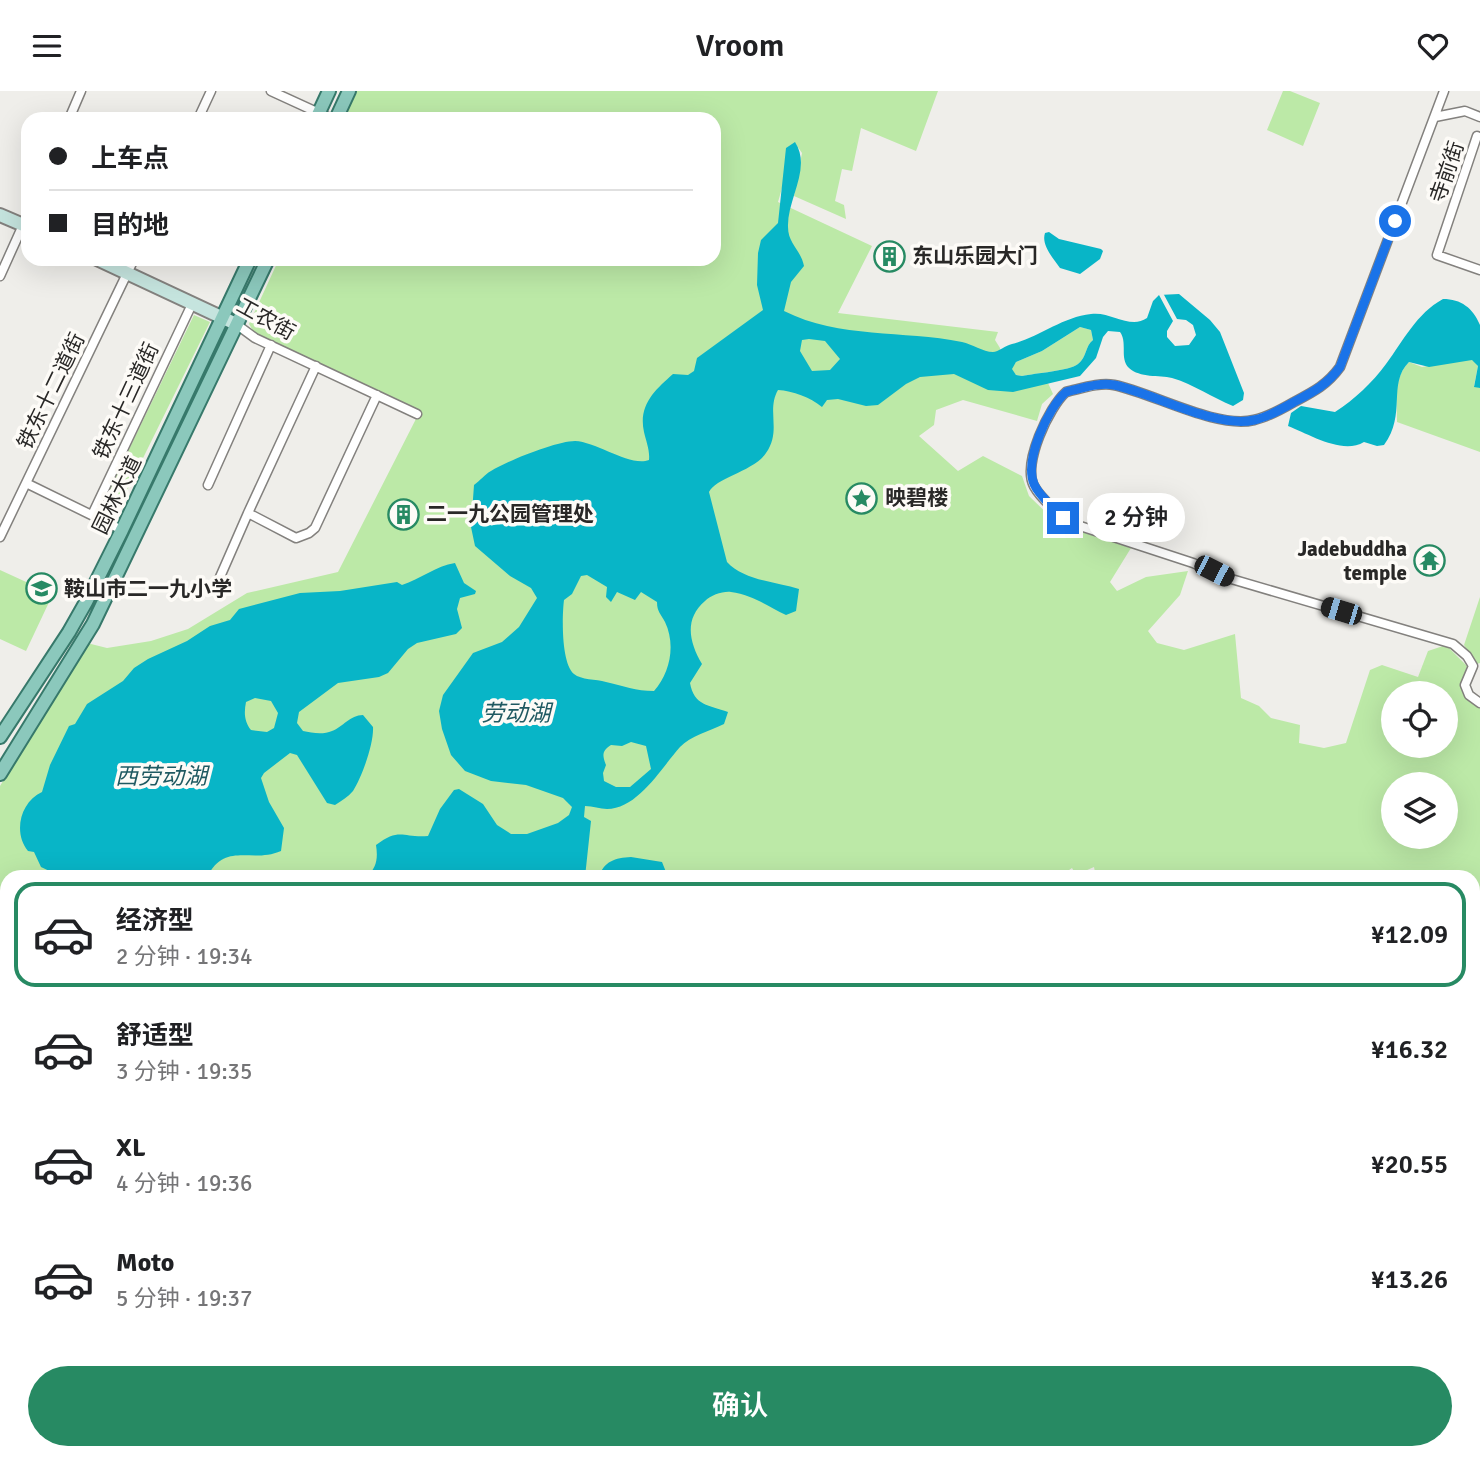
<!DOCTYPE html>
<html lang="zh">
<meta charset="utf-8">
<style>
:root{--surface:#fff;--page:#f2f2f2;--text:#202124;--muted:#757577;--line:#e0e0e0;--accent:#278a63}
body{margin:0;font-family:Signika,"Noto Sans SC",sans-serif;background:var(--page);color:var(--text);height:100vh;display:flex;flex-direction:column;font-size:26px;white-space:nowrap}
*{box-sizing:border-box;margin:0}
p{font-size:23px;color:var(--muted)}
.icon{flex:none;width:38px;height:38px;fill:none;stroke:currentColor;stroke-width:2;stroke-linecap:round;stroke-linejoin:round}
.map{position:relative;flex:1;overflow:hidden}
.details{position:absolute;left:0px;top:779px;width:1480px;height:590px;display:flex;flex-direction:column;background:var(--surface);border-radius:21px 21px 0 0;box-shadow:0 7px 28px #0002}
.details>*{flex:none}
.hud{position:absolute;left:21px;top:21px;width:700px;height:154px;border-radius:21px;box-shadow:0 7px 28px #0002;display:grid;align-content:center;height:154px;padding:0 28px;background:var(--surface)}
.buttons{position:absolute;left:1381px;top:590px;display:grid;gap:14px}
.buttons a{display:grid;place-items:center;width:77px;height:77px;border-radius:50%;background:var(--surface);box-shadow:0 7px 28px #0002;font-size:35px}
.end{position:absolute;width:32px;height:32px;margin:-16px;border:9px solid #1a73e8;background:#fff;box-shadow:0 0 0 4px #fff}
.from{border-radius:50%}
.bubble{position:absolute;height:49px;border-radius:24px;background:var(--surface);box-shadow:0 7px 28px #0002;font-size:23px;font-weight:600;line-height:49px;text-align:center}
.car{position:absolute;width:21px;height:42px;margin:-21px -10px;border-radius:9px;box-shadow:0 0 5px 2px #0007;background:linear-gradient(#222 24%,#8ab4d8 0 40%,#222 0 76%,#8ab4d8 0 86%,#222 0)}
.hud b{display:flex;align-items:center;gap:24px;height:66px;font-size:26px}
.hud b+b{border-top:2px solid var(--line)}
.hud i{width:18px;height:18px;background:var(--text)}
ul{padding:12px 0 0;list-style:none}
li{display:flex;align-items:center;gap:21px;height:105px;margin:0 14px 10px;padding:0 14px;border:4px solid transparent;border-radius:21px}
li div{flex:1}
li b{display:block;font-size:26px}
li em{font-style:normal;font-weight:600}
li.active{border-color:var(--accent)}
li>.icon{width:63px;height:63px;stroke-width:1.5}
.button{display:flex;gap:14px;margin-top:auto;padding:14px 28px}
.button a{flex:1;height:80px;border-radius:42px;background:var(--accent);color:#fff;font-size:28px;font-weight:600;line-height:80px;text-align:center}
header{display:flex;justify-content:space-between;align-items:center;height:91px;padding:0 28px;background:var(--surface);font-size:32px;font-weight:600}
.map>svg:first-child{display:block}
.green{fill:#bce9a7;fill-rule:evenodd}
.water{fill:#08b5c7;fill-rule:evenodd}
.pier{fill:#efeeea}
.lines{fill:none;stroke-linecap:round;stroke-linejoin:round}
.street-casing{stroke:#83817e;stroke-width:11}
.secondary-casing{stroke:#83817e;stroke-width:16}
.primary-casing{stroke:#37796b;stroke-width:16}
.street{stroke:#fff;stroke-width:8}
.secondary{stroke:#c5e4de;stroke-width:12}
.primary{stroke:#8bc8bc;stroke-width:12}
.route{stroke:#1a73e8;stroke-width:9}
.labels{text-anchor:middle;dominant-baseline:central;stroke-width:7;stroke-linejoin:round;paint-order:stroke}
.street-label{font-size:21px;fill:#292827;stroke:#fdfbf7}
.poi-label{font-size:21px;font-weight:bold;fill:#292827;stroke:#fdfbf7;text-anchor:start}
.water-label{font-size:23px;font-style:italic;fill:#1f5961;stroke:#fdfbf7}
</style>
<header><svg class="icon" aria-label="menu" viewBox="0 0 24 24"><path d="M4 6h16M4 12h16M4 18h16"/></svg>Vroom<svg class="icon" aria-label="heart" viewBox="0 0 24 24"><path d="M12 20l-8-8c-3-5 5-10 8-4 3-6 11-1 8 4z"/></svg></header>
<div class="map">
<svg width="1480" height="1368" viewBox="0 0 1480 1368">
<rect width="100%" height="100%" fill="#efeeea"/>
<path class="green" d="M 356,0 L 938,0 L 916,60 L 861,37 L 852,80 L 842,78 L 835,110 L 844,114 L 846,128 L 794,105 L 802,62 L 795,52 L 778,111 L 872,155 L 838,222 L 998,241 L 995,249 L 1000,257 L 1000,300 L 1048,292 L 1053,303 L 1042,313 L 1037,330 L 963,309 L 936,319 L 934,334 L 919,345 L 958,380 L 983,365 L 1022,385 L 1029,405 L 1058,433 L 1131,457 L 1110,491 L 1117,500 L 1146,486 L 1188,480 L 1180,504 L 1148,540 L 1157,552 L 1184,559 L 1235,543 L 1241,607 L 1259,615 L 1271,627 L 1300,634 L 1299,652 L 1324,657 L 1346,652 L 1370,579 L 1382,574 L 1418,586 L 1428,560 L 1446,554 L 1467,575 C 1459,598 1461,602 1480,616 L 1480,1368 L 1369,1368 L 1374,1362 L 1388,1367 L 1390,1362 L 1474,1362 L 1474,786 L 1096,786 L 1094,776 L 1076,784 L 1072,777 L 1059,786 L 7,786 L 7,821 L 0,818 L 0,695 L 87,552 L 107,557 L 151,550 L 188,538 L 247,502 L 338,481 L 419,322 L 255,243 L 249,233 L 279,168 L 714,168 L 714,28 L 343,28 ZM 1393,602 L 1446,602 L 1446,654 L 1393,654 ZM 1393,693 L 1446,693 L 1446,746 L 1393,746 Z
M 1283,0 L 1290,0 L 1320,12 L 1303,55 L 1267,39 Z
M 194,224 L 210,231 L 114,426 L 99,420 Z
M 1080,236 L 1091,239 L 1093,249 C 1085,255 1087,266 1078,273 C 1069,280 1036,282 1022,285 L 1016,284 L 1011,278 L 1016,271 L 1042,260 Z
M 1472,268 L 1478,275 L 1474,295 L 1480,297 L 1480,361 L 1397,331 C 1397,309 1393,287 1409,271 L 1422,276 Z
M 0,479 L 48,501 L 51,507 L 26,560 L 0,548 Z
M 1480,506 L 1480,572 L 1477,573 L 1464,554 Z"/>
<path class="water" d="M 795,51 C 812,77 787,108 788,136 C 788,153 801,159 804,175 L 791,191 L 784,220 C 840,248 903,239 962,251 C 972,253 983,261 993,261 C 998,261 1006,254 1012,253 C 1040,246 1062,226 1091,223 C 1111,220 1130,239 1147,227 L 1153,210 L 1159,204 L 1179,203 L 1210,229 L 1220,241 L 1244,302 L 1243,309 L 1233,315 C 1213,307 1193,293 1172,287 C 1159,284 1140,287 1129,277 C 1119,267 1128,252 1120,241 L 1108,240 L 1103,246 L 1096,267 L 1080,285 L 1013,301 L 988,299 L 954,283 L 920,286 L 906,293 L 878,314 L 866,315 L 838,308 L 827,309 L 822,316 C 810,306 793,300 778,299 C 766,320 782,339 766,362 C 754,380 715,387 709,401 L 727,471 C 743,489 776,491 799,498 L 796,520 L 786,524 C 767,515 753,504 731,501 C 723,500 711,504 705,510 C 684,528 689,551 702,573 L 690,592 C 694,615 709,614 728,621 L 724,633 C 710,640 690,645 680,656 C 662,676 638,718 607,718 C 600,718 593,715 585,715 L 584,726 L 591,730 L 585,786 L 366,786 C 377,777 378,767 376,754 C 400,736 402,747 428,745 L 440,718 L 454,699 L 459,698 L 483,713 L 497,734 L 511,743 L 527,743 L 558,732 L 569,724 L 572,716 L 563,707 L 526,694 L 491,690 L 465,680 L 451,664 L 442,638 L 439,620 L 443,604 L 473,562 L 502,551 L 519,536 L 537,507 L 531,497 L 510,485 L 475,455 L 471,436 L 474,394 C 480,390 485,383 491,380 C 507,370 557,350 575,350 C 597,351 630,376 649,369 C 650,359 646,350 644,341 C 638,314 655,299 673,283 L 688,284 L 694,280 L 697,267 L 763,219 L 757,194 L 758,162 L 761,149 L 778,132 L 786,57 ZM 1080,236 L 1091,239 L 1093,249 C 1085,255 1087,266 1078,273 C 1069,280 1036,282 1022,285 L 1016,284 L 1012,278 L 1016,271 L 1042,260 ZM 809,248 L 825,250 L 840,268 L 830,279 L 812,280 L 800,260 L 802,249 ZM 587,484 L 607,496 L 606,506 L 611,511 L 617,501 L 635,509 L 641,501 L 657,511 C 657,521 661,523 665,531 C 676,554 670,582 654,600 C 636,600 623,595 606,591 C 596,588 581,589 574,583 C 561,572 562,525 564,509 L 572,503 L 581,485 ZM 631,651 L 646,655 L 651,678 L 630,696 L 616,696 L 604,690 L 603,682 L 606,674 C 602,664 602,660 611,654 L 622,655 Z
M 1049,141 L 1059,148 L 1101,158 L 1103,160 L 1100,168 L 1080,183 L 1060,177 C 1053,167 1041,154 1045,142 Z
M 1443,208 C 1461,208 1473,217 1480,234 L 1480,297 L 1474,296 L 1478,275 L 1472,269 L 1429,276 L 1409,271 C 1387,293 1407,323 1384,354 L 1377,355 L 1364,351 C 1342,364 1309,343 1288,335 L 1291,322 L 1301,315 L 1335,321 C 1355,308 1372,292 1386,273 C 1404,249 1416,223 1443,208 Z
M 455,472 L 464,492 L 476,500 L 475,503 L 460,507 L 457,518 L 462,537 L 456,543 L 417,552 L 408,558 L 388,582 L 379,586 L 338,592 L 299,621 L 297,632 L 303,640 C 312,642 323,644 332,640 C 343,636 350,624 363,624 L 373,636 C 374,652 362,686 353,700 C 348,706 341,710 335,714 L 327,712 L 297,664 L 290,662 L 264,682 L 261,687 L 269,711 L 284,737 L 281,760 C 251,773 226,750 207,786 L 62,786 L 41,776 L 34,761 L 28,760 C 13,742 20,711 42,701 L 50,674 L 69,635 L 75,633 L 87,613 L 123,590 L 134,577 L 148,568 L 187,550 L 210,535 L 230,529 L 239,518 L 300,502 L 340,500 L 397,491 L 402,494 C 420,488 436,475 455,472 ZM 255,607 L 271,610 L 278,622 L 274,637 L 267,641 L 251,639 C 244,630 244,621 246,611 Z
M 631,766 L 662,771 L 668,786 L 599,786 C 604,770 615,767 631,766 Z"/>
<path class="pier" d="M 1163,202 L 1177,228 L 1186,229 L 1193,234 L 1196,244 L 1189,254 L 1175,255 L 1167,246 L 1167,240 L 1173,230 L 1159,204 Z"/>
<g class="lines">
<defs>
<path id="street" d="M 271,0 L 332,28
M 1444,0 L 1340,276 C 1327,294 1313,301 1294,311 C 1282,318 1268,326 1254,329 C 1216,338 1153,302 1114,294 C 1099,291 1080,298 1066,301 C 1049,316 1022,373 1034,395 C 1041,408 1062,426 1074,433 L 1193,472 L 1228,487 L 1453,553 L 1467,565 L 1473,575 L 1465,594 L 1469,604 L 1480,612
M 1435,26 L 1465,20 L 1480,26
M 69,28 L 81,0
M 198,28 L 211,0
M 1477,45 L 1437,164 L 1480,179
M 0,185 L 28,123
M 236,233 L 255,247 L 417,323
M 316,275 L 248,422 L 296,447 L 309,442 L 315,437 L 377,304
M 26,392 L 122,439
M 208,394 L 271,254
M 92,424 L 193,211
M 0,446 L 134,168
M 220,486 L 248,422
M 0,1005 L 7,990
M 0,1097 L 7,1100
M 1474,1166 L 1480,1162
M 399,1362 L 423,1368
M 892,1362 L 897,1368
M 993,1362 L 998,1368
M 978,1368 L 987,1362
M 1141,1368 L 1143,1362
M 1290,1368 L 1292,1362"/>
<path id="secondary" d="M 0,124 L 28,136
M 97,168 L 236,233
M 0,831 L 7,834
M 582,1362 L 584,1368
M 592,1362 L 594,1368
M 262,1368 L 264,1362"/>
<path id="primary" d="M 316,28 L 329,0
M 336,28 L 349,0
M 0,646 L 69,541 L 86,511 L 122,439 L 250,168
M 0,683 L 93,533 L 268,168"/>
</defs>
<use href="#street" class="street-casing"/>
<use href="#secondary" class="secondary-casing"/>
<use href="#primary" class="primary-casing"/>
<use href="#street" class="street"/>
<use href="#secondary" class="secondary"/>
<use href="#primary" class="primary"/>
</g>
<g class="lines">
<path class="route" d="M 1063,427 C 1054,417 1039,405 1034,393 C 1024,369 1048,317 1066,301 C 1080,298 1099,291 1114,294 C 1153,302 1216,338 1254,329 C 1268,326 1282,318 1294,311 C 1313,301 1327,294 1340,276 L 1395,130"/>
</g>
<defs>
<symbol id="building-ring" viewBox="-11 -11 22 22"><circle r="9.5" fill="#fdfbf7" stroke="#278a63" stroke-width="1.5"/><path d="M-4-6H4V6H1V3H-1V6H-4ZM-2.5-4.3h1.7v1.8h-1.7ZM.8-4.3h1.7v1.8H.8ZM-2.5-1h1.7V.8h-1.7ZM.8-1h1.7V.8H.8Z" fill="#278a63"/></symbol>
<symbol id="sight-ring" viewBox="-11 -11 22 22"><circle r="9.5" fill="#fdfbf7" stroke="#278a63" stroke-width="1.5"/><path d="M0-6L1.8-2.2L6-1.7L2.9 1.2L3.7 5.4L0 3.3L-3.7 5.4L-2.9 1.2L-6-1.7L-1.8-2.2Z" fill="#278a63"/></symbol>
<symbol id="temple-ring" viewBox="-11 -11 22 22"><circle r="9.5" fill="#fdfbf7" stroke="#278a63" stroke-width="1.5"/><path d="M0-6L5-2H3V0L6.5 2.5H4V6H1.5V3h-3V6H-4V2.5H-6.5L-3 0V-2H-5Z" fill="#278a63"/></symbol>
<symbol id="school-ring" viewBox="-11 -11 22 22"><circle r="9.5" fill="#fdfbf7" stroke="#278a63" stroke-width="1.5"/><path d="M0-5L7-2L0 1L-7-2ZM-4 1L0 2.5L4 1V4Q0 6-4 4Z" fill="#278a63"/></symbol>
</defs>
<g fill-rule="evenodd">
<use href="#building-ring" x="872" y="148" width="35" height="35"/>
<use href="#sight-ring" x="844" y="390" width="35" height="35"/>
<use href="#building-ring" x="386" y="406" width="35" height="35"/>
<use href="#temple-ring" x="1412" y="452" width="35" height="35"/>
<use href="#school-ring" x="24" y="480" width="35" height="35"/>
</g>
<g class="labels">
<g class="street-label">
<text transform="translate(1447 81) rotate(-71)">寺前街</text>
<text transform="translate(266 228) rotate(29)">工农街</text>
<text transform="translate(51 300) rotate(-64)">铁东十二道街</text>
<text transform="translate(126 310) rotate(-65)">铁东十三道街</text>
<text transform="translate(117 404) rotate(-64)">园林大道</text>
</g>
<g class="poi-label">
<text x="912" y="165">东山乐园大门</text>
<text x="885" y="407">映碧楼</text>
<text x="426" y="423">二一九公园管理处</text>
<text x="1407" y="458" text-anchor="end">Jadebuddha<tspan x="1407" dy="24">temple</tspan></text>
<text x="64" y="498">鞍山市二一九小学</text>
</g>
<g class="water-label">
<text x="516" y="622">劳动湖</text>
<text x="161" y="685">西劳动湖</text>
</g>
</g>
</svg>
<div class="buttons">
<a><svg class="icon" aria-label="locate" viewBox="0 0 24 24"><circle cx="12" cy="12" r="6"/><path d="M12 2v4M12 18v4M2 12h4M18 12h4"/></svg></a>
<a><svg class="icon" aria-label="layers" viewBox="0 0 24 24"><path d="M12 4l9 5-9 5-9-5zM3 14l9 5 9-5"/></svg></a>
</div>
<i class="end from" style="left:1395px;top:130px"></i>
<i class="end" style="left:1063px;top:427px"></i>
<div class="bubble" style="left:1087px;top:402px;width:98px">2 分钟</div>
<i class="car" style="left:1214px;top:480px;rotate:117deg"></i>
<i class="car" style="left:1341px;top:520px;rotate:287deg"></i>
<div class="hud">
<b><i class="from"></i>上车点</b>
<b><i></i>目的地</b>
</div>
<section class="details">
<ul>
<li class="active"><svg class="icon" aria-label="car" viewBox="0 0 24 24"><path d="M5 17H2v-5l4-1 3-4h7l3 4 3 1v5h-3M9 17h6M6 11h13"/><circle cx="7" cy="17" r="2"/><circle cx="17" cy="17" r="2"/></svg><div><b>经济型</b><p>2 分钟 · 19:34</p></div><em>¥12.09</em></li>
<li><svg class="icon" aria-label="car" viewBox="0 0 24 24"><path d="M5 17H2v-5l4-1 3-4h7l3 4 3 1v5h-3M9 17h6M6 11h13"/><circle cx="7" cy="17" r="2"/><circle cx="17" cy="17" r="2"/></svg><div><b>舒适型</b><p>3 分钟 · 19:35</p></div><em>¥16.32</em></li>
<li><svg class="icon" aria-label="car" viewBox="0 0 24 24"><path d="M5 17H2v-5l4-1 3-4h7l3 4 3 1v5h-3M9 17h6M6 11h13"/><circle cx="7" cy="17" r="2"/><circle cx="17" cy="17" r="2"/></svg><div><b>XL</b><p>4 分钟 · 19:36</p></div><em>¥20.55</em></li>
<li><svg class="icon" aria-label="car" viewBox="0 0 24 24"><path d="M5 17H2v-5l4-1 3-4h7l3 4 3 1v5h-3M9 17h6M6 11h13"/><circle cx="7" cy="17" r="2"/><circle cx="17" cy="17" r="2"/></svg><div><b>Moto</b><p>5 分钟 · 19:37</p></div><em>¥13.26</em></li>
</ul>
<div class="button"><a>确认</a></div>
</section>
</div>
